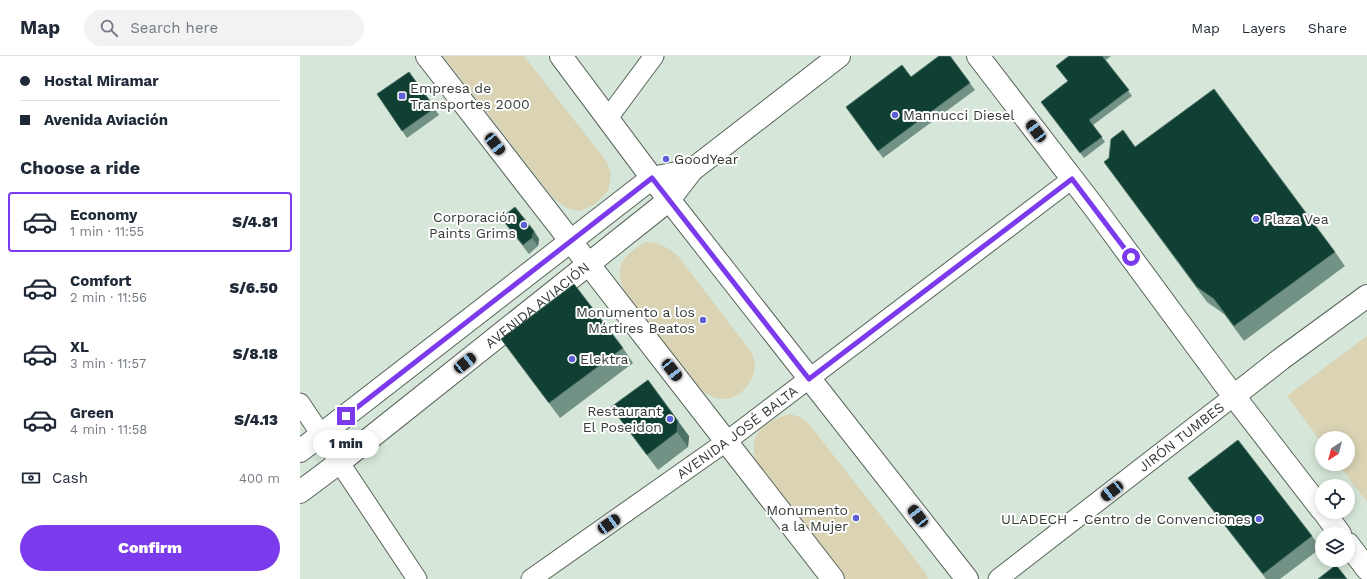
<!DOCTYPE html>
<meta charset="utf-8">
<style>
:root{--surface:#fff;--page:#f2f2f3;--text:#1f2937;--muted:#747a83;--line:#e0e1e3;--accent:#7c3aed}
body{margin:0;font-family:"Work Sans",sans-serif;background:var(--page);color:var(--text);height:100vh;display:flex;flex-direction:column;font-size:15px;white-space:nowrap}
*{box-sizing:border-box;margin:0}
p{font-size:13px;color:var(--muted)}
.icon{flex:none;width:22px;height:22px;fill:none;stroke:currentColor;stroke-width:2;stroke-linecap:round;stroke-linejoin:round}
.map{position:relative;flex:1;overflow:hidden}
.panel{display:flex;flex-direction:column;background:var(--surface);width:300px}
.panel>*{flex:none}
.top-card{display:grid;align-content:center;height:88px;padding:0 20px;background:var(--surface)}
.needle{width:26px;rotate:216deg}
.controls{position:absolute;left:1015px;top:375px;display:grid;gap:8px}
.controls a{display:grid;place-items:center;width:40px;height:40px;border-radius:50%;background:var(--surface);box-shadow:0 2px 10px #0003;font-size:20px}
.end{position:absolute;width:18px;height:18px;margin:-9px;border:5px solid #7c3aed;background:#fff;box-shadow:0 0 0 2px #fff}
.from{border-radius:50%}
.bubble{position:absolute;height:28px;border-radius:14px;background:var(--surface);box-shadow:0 2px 10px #0003;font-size:13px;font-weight:800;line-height:28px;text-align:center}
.car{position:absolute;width:12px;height:24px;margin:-12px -6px;border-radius:5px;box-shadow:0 0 3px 1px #0007;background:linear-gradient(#222 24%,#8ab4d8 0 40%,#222 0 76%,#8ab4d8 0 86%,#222 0)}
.top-card b{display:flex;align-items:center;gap:14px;height:38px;font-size:15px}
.top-card b+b{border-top:1px solid var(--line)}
.top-card i{width:10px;height:10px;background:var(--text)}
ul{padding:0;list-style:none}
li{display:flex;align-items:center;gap:12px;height:60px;margin:0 8px 6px;padding:0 12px;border:2px solid transparent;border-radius:4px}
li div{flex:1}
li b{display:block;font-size:15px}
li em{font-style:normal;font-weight:800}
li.current{border-color:var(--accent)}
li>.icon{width:36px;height:36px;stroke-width:1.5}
h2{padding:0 20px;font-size:18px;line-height:48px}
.pay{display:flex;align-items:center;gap:10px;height:44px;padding:0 20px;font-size:15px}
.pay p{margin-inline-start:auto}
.button{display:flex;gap:8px;margin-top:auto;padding:8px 20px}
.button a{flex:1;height:46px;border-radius:24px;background:var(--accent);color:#fff;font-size:16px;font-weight:800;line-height:46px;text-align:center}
header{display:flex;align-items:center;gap:24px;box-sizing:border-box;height:56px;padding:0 20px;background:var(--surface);border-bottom:1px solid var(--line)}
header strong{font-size:19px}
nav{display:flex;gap:22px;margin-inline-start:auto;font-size:14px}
.search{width:280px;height:36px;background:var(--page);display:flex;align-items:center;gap:10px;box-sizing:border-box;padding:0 14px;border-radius:22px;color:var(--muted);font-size:15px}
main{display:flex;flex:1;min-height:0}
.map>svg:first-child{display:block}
.green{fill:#dad4b5}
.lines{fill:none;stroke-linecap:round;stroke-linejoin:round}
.street-casing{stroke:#576559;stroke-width:21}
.secondary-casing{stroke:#576559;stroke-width:24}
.primary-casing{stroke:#576559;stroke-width:24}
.highway-casing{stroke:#576559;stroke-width:24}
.street{stroke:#fff;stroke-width:19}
.secondary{stroke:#fff;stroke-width:22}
.primary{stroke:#fff;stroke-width:22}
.highway{stroke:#fff;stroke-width:22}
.wall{fill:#739286}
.shaded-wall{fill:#4b7165}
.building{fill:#103f34;stroke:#4b7165}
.route{stroke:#7c3aed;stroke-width:5}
.poi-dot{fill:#5e5ed7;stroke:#fff;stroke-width:1.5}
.labels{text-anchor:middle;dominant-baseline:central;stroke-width:4;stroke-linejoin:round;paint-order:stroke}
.poi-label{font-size:14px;fill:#343b35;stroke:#fff;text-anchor:start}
.street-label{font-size:14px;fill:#343b35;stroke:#fff}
</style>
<header>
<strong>Map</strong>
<div class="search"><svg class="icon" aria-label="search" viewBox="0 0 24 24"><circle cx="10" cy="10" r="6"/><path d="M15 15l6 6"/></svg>Search here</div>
<nav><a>Map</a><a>Layers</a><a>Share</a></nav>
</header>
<main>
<section class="panel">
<div class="top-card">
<b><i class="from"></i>Hostal Miramar</b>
<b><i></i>Avenida Aviación</b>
</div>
<h2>Choose a ride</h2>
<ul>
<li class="current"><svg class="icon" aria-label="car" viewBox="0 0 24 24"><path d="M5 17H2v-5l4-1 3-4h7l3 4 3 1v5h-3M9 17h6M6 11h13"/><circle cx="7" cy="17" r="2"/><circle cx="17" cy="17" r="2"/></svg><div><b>Economy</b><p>1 min · 11:55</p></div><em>S/4.81</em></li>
<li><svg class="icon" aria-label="car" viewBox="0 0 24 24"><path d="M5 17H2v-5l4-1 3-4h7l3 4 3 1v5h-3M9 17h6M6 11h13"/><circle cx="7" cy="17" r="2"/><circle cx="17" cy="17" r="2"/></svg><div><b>Comfort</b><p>2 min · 11:56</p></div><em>S/6.50</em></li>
<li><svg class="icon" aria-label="car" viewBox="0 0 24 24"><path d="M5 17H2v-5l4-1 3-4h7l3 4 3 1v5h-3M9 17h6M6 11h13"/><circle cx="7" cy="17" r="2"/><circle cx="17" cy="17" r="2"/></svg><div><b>XL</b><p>3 min · 11:57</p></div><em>S/8.18</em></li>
<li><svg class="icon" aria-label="car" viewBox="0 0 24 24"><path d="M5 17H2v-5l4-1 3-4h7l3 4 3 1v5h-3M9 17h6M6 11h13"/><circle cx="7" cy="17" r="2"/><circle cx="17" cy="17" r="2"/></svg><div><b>Green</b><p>4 min · 11:58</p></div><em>S/4.13</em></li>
</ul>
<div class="pay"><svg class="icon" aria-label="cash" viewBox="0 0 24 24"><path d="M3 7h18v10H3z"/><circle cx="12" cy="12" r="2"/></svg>Cash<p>400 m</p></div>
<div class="button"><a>Confirm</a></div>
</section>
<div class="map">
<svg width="1067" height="523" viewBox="0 0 1067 523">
<rect width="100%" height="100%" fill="#d6e6d8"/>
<path class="green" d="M 143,0 L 224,0 L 307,106 L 311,119 L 308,135 L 294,149 L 280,155 L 267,152 L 253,142 Z
M 345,186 C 360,186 366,191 378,200 L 452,297 C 453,301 456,308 455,312 C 449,340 424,353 401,334 L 324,235 C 313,210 324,199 345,186 Z
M 1067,280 L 1067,446 L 1038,408 L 1048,408 L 1048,382 L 1022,382 L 1022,387 L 987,340 Z
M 490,358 L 500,361 L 509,368 L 625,516 L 628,523 L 545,523 L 456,407 C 448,377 463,366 490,358 Z"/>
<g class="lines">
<defs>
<g id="street">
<path d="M 308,62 L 354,0"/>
<path d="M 0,347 L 117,523"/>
<path id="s1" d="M 231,523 L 427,385 L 772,123"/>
<path id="s2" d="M 698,523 L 934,340"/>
</g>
<path id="secondary" d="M 934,340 L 981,303 L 1067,240"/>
<path id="primary" d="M 127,0 L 533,523
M 261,0 L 352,122 L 667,523
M 678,0 L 794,151 L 923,326 L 1022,454
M 1024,456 L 1040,478
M 1048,488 L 1067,513"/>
<g id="highway">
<path d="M 0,395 L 352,122 L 392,114"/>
<path id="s3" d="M 0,436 L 40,406 L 369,144 L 392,114 L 539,0"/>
</g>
</defs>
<use href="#street" class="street-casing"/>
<use href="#secondary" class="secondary-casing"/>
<use href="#primary" class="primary-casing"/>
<use href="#highway" class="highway-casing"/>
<use href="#street" class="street"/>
<use href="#secondary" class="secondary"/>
<use href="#primary" class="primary"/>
<use href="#highway" class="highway"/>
</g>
<path class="wall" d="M 650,0 L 675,34 L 583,102 L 546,51 L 611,21 Z
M 769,0 L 811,0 L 806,4 L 832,40 L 793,69 L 805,86 L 784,102 L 745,51 L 768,26 Z
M 109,16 L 139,59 L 107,82 L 77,38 Z
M 835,91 L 1035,196 L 1045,210 L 944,285 L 924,258 L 907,246 L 804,106 L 809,102 Z
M 201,162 L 234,175 L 239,183 L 238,190 L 229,198 L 207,170 Z
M 201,283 L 323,292 L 333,307 L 260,362 L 212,298 Z
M 311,351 L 389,380 L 388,391 L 358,414 Z
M 888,422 L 1012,480 L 1021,492 L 980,523 L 966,523 L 897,434 Z"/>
<path class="shaded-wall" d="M 234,175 L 239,183 L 238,190 L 232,182 Z
M 378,365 L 389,380 L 388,391 L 377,376 Z"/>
<path class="building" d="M 639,0 L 650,0 L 670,27 L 578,95 L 546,51 L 602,9 L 611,21 Z
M 769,0 L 802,0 L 829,34 L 789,64 L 802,81 L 780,97 L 741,46 L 768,25 L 756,10 Z
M 109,16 L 135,52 L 102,75 L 77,38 Z
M 914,33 L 1035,196 L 934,270 L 914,243 L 897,231 L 804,106 L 809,102 L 811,83 L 823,74 L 835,91 Z
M 215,151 L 234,175 L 232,182 L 223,189 L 201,162 Z
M 274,228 L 323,292 L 249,347 L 201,283 Z
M 348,324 L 378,365 L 377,376 L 347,399 L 311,351 Z
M 938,384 L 1012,480 L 963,518 L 888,422 Z
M 1036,509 L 1047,523 L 1018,523 Z"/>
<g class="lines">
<path class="route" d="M 46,360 L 352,122 L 509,323 L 772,123 L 831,201"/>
</g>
<g class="poi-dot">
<rect x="98" y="36" width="8" height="8" rx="2"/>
<circle cx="595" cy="59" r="4"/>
<circle cx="366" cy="103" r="4"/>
<circle cx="956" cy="163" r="4"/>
<circle cx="224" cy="169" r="4"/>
<circle cx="403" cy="264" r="4"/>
<circle cx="272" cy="303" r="4"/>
<circle cx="370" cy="363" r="4"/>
<circle cx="556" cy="462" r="4"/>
<circle cx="959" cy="463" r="4"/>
</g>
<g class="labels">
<g class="poi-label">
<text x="110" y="32">Empresa de<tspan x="110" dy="16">Transportes 2000</tspan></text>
<text x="603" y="59">Mannucci Diesel</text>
<text x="374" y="103">GoodYear</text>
<text x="216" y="161" text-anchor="end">Corporación<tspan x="216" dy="16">Paints Grims</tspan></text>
<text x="964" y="163">Plaza Vea</text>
<text x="395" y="256" text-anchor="end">Monumento a los<tspan x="395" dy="16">Mártires Beatos</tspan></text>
<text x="280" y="303">Elektra</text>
<text x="362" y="355" text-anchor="end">Restaurant<tspan x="362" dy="16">El Poseidon</tspan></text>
<text x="548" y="454" text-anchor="end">Monumento<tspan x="548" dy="16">a la Mujer</tspan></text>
<text x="951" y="463" text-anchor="end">ULADECH - Centro de Convenciones</text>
</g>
<g class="street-label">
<text stroke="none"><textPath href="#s3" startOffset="302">AVENIDA AVIACIÓN</textPath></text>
<text stroke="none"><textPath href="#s1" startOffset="253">AVENIDA JOSÉ BALTA</textPath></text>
<text stroke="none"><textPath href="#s2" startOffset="232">JIRÓN TUMBES</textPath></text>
</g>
</g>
</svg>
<div class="controls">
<a><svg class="needle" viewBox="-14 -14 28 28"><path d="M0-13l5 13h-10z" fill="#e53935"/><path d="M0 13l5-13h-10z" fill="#747a83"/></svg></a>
<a><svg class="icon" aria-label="locate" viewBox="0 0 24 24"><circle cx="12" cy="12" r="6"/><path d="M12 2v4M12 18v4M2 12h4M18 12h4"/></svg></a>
<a><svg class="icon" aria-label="layers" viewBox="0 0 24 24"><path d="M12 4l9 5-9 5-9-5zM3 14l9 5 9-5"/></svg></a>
</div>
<i class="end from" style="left:831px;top:201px"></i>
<i class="end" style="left:46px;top:360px"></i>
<div class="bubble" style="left:13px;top:374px;width:66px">1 min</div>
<i class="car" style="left:736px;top:75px;rotate:323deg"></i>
<i class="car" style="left:195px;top:88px;rotate:142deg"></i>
<i class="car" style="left:165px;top:307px;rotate:51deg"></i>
<i class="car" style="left:372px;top:314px;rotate:142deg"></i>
<i class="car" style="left:812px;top:435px;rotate:232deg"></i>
<i class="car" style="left:618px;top:460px;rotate:322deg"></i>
<i class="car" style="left:309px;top:468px;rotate:55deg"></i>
</div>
</main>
